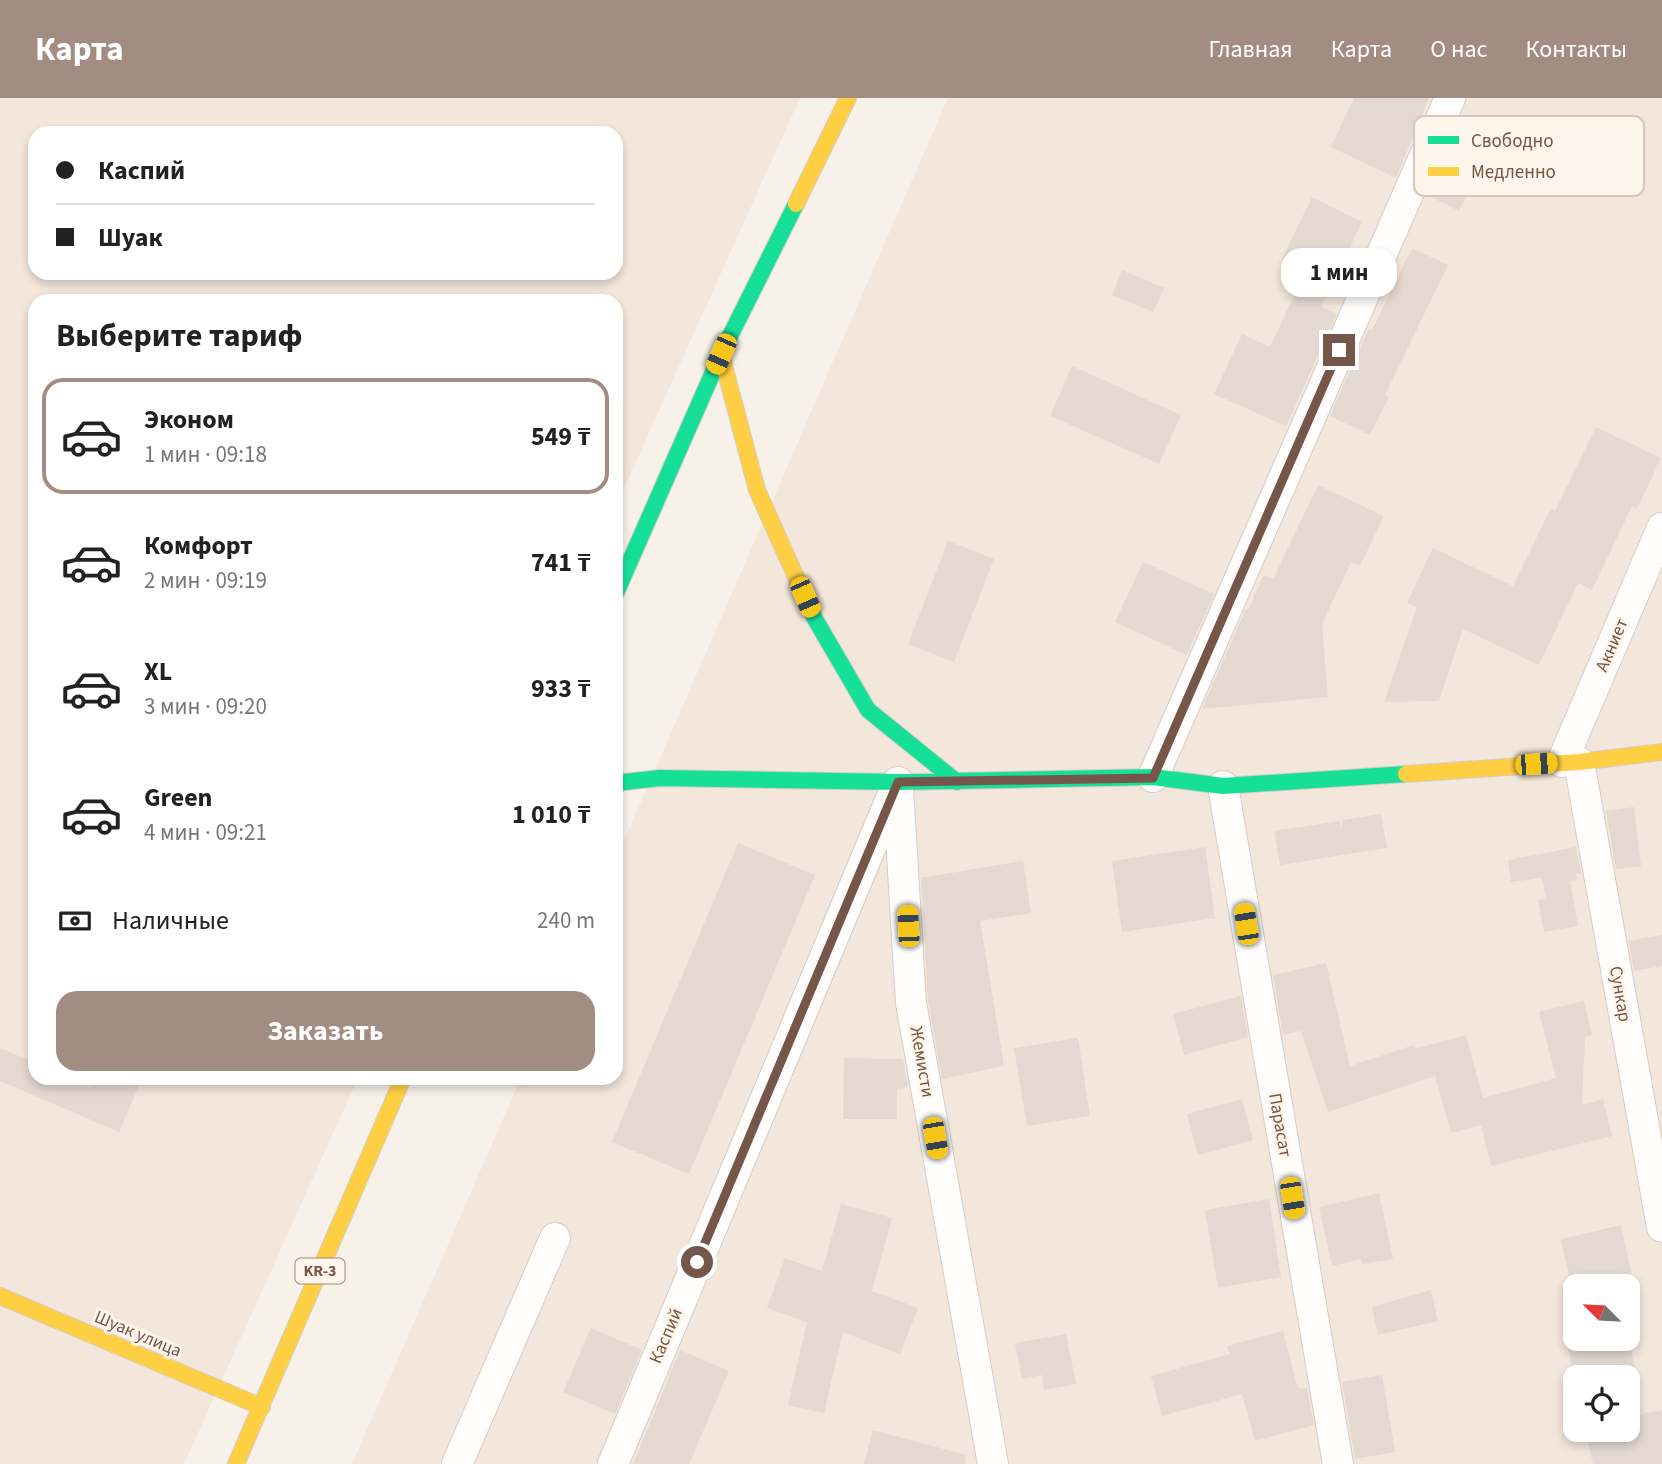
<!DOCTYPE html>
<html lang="ru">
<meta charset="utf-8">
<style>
:root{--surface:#fff;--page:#f2f2f2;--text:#222;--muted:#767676;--line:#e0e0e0;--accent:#a38c81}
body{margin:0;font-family:"Source Sans 3",sans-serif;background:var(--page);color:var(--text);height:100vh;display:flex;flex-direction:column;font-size:26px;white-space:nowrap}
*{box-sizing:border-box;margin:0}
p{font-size:23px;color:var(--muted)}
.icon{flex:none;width:38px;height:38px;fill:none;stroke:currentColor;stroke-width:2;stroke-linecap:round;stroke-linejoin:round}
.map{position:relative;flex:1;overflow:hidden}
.drawer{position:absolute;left:28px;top:196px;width:595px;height:791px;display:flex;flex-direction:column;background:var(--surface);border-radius:21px;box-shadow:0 4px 10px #0003}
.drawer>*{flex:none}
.banner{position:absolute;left:28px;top:28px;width:595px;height:154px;border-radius:21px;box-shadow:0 4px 10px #0003;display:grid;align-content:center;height:154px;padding:0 28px;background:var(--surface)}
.needle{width:46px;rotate:294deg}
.controls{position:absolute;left:1563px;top:1176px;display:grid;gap:14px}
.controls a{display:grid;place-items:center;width:77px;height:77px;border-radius:14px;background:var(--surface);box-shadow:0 4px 10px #0003;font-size:35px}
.end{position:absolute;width:32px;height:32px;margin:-16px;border:9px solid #765649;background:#fff;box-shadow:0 0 0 4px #fff}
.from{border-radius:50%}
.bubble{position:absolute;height:49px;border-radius:21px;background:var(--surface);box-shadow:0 4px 10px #0003;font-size:23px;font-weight:700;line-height:49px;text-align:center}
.car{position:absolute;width:21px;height:42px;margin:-21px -10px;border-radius:9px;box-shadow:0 0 5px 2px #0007;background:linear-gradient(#f5c518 24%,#345 0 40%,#f5c518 0 76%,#345 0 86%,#f5c518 0)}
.banner b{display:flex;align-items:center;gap:24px;height:66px;font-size:26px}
.banner b+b{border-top:2px solid var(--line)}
.banner i{width:18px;height:18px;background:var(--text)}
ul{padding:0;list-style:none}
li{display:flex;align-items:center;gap:21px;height:116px;margin:0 14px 10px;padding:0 14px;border:4px solid transparent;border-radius:21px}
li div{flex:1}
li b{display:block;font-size:26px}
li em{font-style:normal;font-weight:700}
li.selected{border-color:var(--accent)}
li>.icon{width:63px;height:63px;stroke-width:1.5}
h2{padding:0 28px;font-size:32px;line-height:84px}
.pay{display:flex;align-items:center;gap:18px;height:77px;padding:0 28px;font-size:26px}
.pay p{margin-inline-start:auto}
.primary-button{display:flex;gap:14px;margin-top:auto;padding:14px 28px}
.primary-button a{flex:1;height:80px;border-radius:21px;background:var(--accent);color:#fff;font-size:28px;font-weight:700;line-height:80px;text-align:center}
header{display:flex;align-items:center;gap:42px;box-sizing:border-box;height:98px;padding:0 35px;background:var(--accent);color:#fff}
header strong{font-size:33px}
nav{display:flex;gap:38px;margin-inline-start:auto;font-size:24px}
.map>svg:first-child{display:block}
.residential{fill:#f3e6da;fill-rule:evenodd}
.building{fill:#e4d9d1}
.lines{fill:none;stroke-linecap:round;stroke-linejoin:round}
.street-casing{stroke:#d6cdc7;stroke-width:32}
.fast-casing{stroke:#d6ccc6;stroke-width:18}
.slow-casing{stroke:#d6ccc6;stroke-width:18}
.street{stroke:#fefdfc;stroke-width:30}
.fast{stroke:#16e098;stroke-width:16}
.slow{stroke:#ffcf43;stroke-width:16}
.route{stroke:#765649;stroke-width:9}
.labels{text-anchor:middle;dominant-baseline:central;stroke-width:6;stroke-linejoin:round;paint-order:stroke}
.shield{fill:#fff6eb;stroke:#9f867a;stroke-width:2}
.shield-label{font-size:16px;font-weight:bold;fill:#765649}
.street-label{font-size:18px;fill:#765649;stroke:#fff6eb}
.key{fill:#fff6eb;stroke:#d6c6ba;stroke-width:2}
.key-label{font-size:19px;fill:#765649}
</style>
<header>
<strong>Карта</strong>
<nav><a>Главная</a><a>Карта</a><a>О нас</a><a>Контакты</a></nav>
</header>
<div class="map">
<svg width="1662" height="1366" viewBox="0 0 1662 1366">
<rect width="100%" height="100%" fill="#f7f1ea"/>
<path class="residential" d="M 0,0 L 800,0 L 616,408 L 616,203 L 35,203 L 35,980 L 358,980 L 184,1366 L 0,1366 ZM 35,35 L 616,35 L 616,175 L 35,175 Z
M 948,0 L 1662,0 L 1662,1366 L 352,1366 L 521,980 L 616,980 L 616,761 ZM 1575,1188 L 1628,1188 L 1628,1241 L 1575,1241 ZM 1575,1279 L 1628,1279 L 1628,1332 L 1575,1332 Z"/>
<path class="building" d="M 1354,0 L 1429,0 L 1396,80 L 1331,49 Z
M 1444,58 L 1478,74 L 1459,113 L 1427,97 Z
M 1312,99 L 1362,124 L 1321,209 L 1337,216 L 1286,328 L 1214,296 L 1242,236 L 1270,249 L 1306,172 L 1282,161 Z
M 1412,150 L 1448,167 L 1385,297 L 1389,299 L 1370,337 L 1330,318 L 1369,230 L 1372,232 Z
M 1122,172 L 1164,190 L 1153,214 L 1112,197 Z
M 1072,268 L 1181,317 L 1159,366 L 1050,318 Z
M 1596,329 L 1661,360 L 1637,411 L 1632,408 L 1592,492 L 1578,485 L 1539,567 L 1463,531 L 1439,603 L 1384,604 L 1417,509 L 1407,505 L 1433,450 L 1513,488 L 1551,410 L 1555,413 Z
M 1318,387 L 1384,418 L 1360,468 L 1351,464 L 1322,526 L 1328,599 L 1202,611 L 1246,511 L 1248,512 L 1264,477 L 1273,481 Z
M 948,443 L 994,461 L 954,564 L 908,546 Z
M 1143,464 L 1214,496 L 1187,557 L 1115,524 Z
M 1634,709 L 1641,768 L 1616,771 L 1606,713 Z
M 1381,716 L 1387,750 L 1280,767 L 1274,733 L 1340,723 L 1341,730 L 1343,722 Z
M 738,745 L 815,777 L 689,1076 L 612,1044 Z
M 1205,749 L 1215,820 L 1122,834 L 1112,763 Z
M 1576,749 L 1581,775 L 1576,776 L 1577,782 L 1570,783 L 1578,828 L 1544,834 L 1538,802 L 1546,801 L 1542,780 L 1511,784 L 1508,762 Z
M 1023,763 L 1031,815 L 980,823 L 1004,968 L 942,981 L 928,903 L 921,780 Z
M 1662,837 L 1662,868 L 1634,873 L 1629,843 Z
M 1326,865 L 1350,968 L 1414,947 L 1415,951 L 1466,937 L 1483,1000 L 1556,980 L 1539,914 L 1584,903 L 1592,937 L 1585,939 L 1582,1007 L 1603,1001 L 1612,1038 L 1491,1068 L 1481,1027 L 1451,1035 L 1435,978 L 1328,1014 L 1301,933 L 1283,937 L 1273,877 Z
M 1241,898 L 1248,939 L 1184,957 L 1173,916 Z
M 1078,940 L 1090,1018 L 1027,1028 L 1014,950 Z
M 0,950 L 35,965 L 35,980 L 70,980 L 90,989 L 94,980 L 142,980 L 119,1034 L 0,983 Z
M 844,960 L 903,961 L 908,989 L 897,991 L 897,1021 L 843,1021 Z
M 1242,1001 L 1253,1042 L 1198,1057 L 1187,1016 Z
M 1379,1095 L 1393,1161 L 1362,1166 L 1361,1161 L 1332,1168 L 1319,1109 Z
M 1269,1101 L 1281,1179 L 1218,1190 L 1205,1112 Z
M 841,1106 L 892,1120 L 872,1193 L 918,1210 L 900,1256 L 843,1234 L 824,1315 L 788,1307 L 807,1224 L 767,1210 L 785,1160 L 822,1173 Z
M 1621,1127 L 1634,1188 L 1571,1188 L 1561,1141 Z
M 1431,1192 L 1438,1223 L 1378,1237 L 1372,1209 Z
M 591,1230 L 642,1252 L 615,1316 L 563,1294 Z
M 1283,1233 L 1297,1287 L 1300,1291 L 1307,1290 L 1314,1327 L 1255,1343 L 1242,1296 L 1162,1318 L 1151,1278 L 1230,1256 L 1227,1248 Z
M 1066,1236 L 1076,1286 L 1044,1292 L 1042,1277 L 1022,1281 L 1015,1245 Z
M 1628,1237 L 1637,1279 L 1574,1279 L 1568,1251 L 1612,1241 L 1628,1241 Z
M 680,1252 L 729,1273 L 689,1366 L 633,1366 Z
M 1382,1277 L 1395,1354 L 1355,1361 L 1342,1284 Z
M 1662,1312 L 1662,1366 L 1593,1366 L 1585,1332 L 1628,1332 L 1628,1319 Z
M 873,1332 L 966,1357 L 965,1366 L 864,1366 Z"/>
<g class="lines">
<defs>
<path id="street" d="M 1562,664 L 1662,430
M 1579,664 L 1662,1129
M 1153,679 L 1450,0
M 1223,688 L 1338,1366
M 898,691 L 911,905 L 993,1366
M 457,1366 L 555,1140
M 613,1366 L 898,684"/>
<path id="fast" d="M 800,488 L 815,521 L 868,612 L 957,684
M 616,495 L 721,256 L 796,106
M 616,685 L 660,680 L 898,684 L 1153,679 L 1223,688 L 1406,676"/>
<path id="slow" d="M 796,106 L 848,0
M 721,256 L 757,392 L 800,488
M 1406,676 L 1579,664 L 1662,654
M 0,1198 L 262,1309
M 236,1366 L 403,980"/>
</defs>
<use href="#street" class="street-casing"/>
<use href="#fast" class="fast-casing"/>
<use href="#slow" class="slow-casing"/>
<use href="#street" class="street"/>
<use href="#fast" class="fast"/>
<use href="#slow" class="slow"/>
</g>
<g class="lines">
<path class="route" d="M 697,1164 L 898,684 L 1153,680 L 1339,252"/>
</g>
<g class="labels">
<rect class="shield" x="295.5" y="1160.5" width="49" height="25" rx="5"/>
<g class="shield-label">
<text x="320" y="1173">KR-3</text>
</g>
<g class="street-label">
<text transform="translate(1612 547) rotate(-67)">Акниет</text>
<text transform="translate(1620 896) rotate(80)">Сункар</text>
<text transform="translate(922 964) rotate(80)">Жемисти</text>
<text transform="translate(1280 1027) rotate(80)">Парасат</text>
<text transform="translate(138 1236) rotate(23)">Шуак улица</text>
<text transform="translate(666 1238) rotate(-67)">Каспий</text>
</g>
</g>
<rect x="1414" y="18" width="230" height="80" rx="10" class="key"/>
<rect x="1428" y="38" width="31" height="8" fill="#16e098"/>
<rect x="1428" y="69" width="31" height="9" fill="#ffcf43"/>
<g class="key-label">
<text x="1471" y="49">Свободно</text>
<text x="1471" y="80">Медленно</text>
</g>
</svg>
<div class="controls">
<a><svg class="needle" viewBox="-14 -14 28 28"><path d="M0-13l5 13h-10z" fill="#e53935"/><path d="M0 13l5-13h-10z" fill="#767676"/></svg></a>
<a><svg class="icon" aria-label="locate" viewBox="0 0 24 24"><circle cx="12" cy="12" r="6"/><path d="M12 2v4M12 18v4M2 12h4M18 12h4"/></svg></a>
</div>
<i class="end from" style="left:697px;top:1164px"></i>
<i class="end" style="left:1339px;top:252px"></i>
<div class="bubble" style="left:1281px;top:150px;width:116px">1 мин</div>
<i class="car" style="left:721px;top:256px;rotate:204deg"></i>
<i class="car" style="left:805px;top:499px;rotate:156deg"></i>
<i class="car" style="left:1536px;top:666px;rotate:86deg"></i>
<i class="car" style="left:1246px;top:826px;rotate:351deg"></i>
<i class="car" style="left:908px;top:828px;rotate:357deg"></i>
<i class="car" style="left:935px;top:1040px;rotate:170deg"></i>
<i class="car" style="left:1292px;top:1100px;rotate:171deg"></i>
<div class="banner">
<b><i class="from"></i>Каспий</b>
<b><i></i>Шуак</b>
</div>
<section class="drawer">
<h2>Выберите тариф</h2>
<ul>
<li class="selected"><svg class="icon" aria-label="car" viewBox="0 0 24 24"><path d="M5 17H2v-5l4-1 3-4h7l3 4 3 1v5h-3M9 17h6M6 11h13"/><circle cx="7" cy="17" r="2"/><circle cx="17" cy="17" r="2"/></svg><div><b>Эконом</b><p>1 мин · 09:18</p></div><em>549 ₸</em></li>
<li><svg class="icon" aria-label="car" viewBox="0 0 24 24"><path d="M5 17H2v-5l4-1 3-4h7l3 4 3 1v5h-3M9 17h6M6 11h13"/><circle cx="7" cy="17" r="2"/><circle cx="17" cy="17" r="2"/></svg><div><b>Комфорт</b><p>2 мин · 09:19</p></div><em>741 ₸</em></li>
<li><svg class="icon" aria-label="car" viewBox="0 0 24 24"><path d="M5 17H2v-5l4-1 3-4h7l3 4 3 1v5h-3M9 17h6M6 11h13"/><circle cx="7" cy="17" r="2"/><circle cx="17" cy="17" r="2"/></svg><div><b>XL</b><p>3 мин · 09:20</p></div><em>933 ₸</em></li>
<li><svg class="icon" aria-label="car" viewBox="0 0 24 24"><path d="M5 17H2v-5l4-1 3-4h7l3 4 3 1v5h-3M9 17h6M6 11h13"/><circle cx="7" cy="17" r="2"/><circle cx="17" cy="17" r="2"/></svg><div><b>Green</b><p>4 мин · 09:21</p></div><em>1 010 ₸</em></li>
</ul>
<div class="pay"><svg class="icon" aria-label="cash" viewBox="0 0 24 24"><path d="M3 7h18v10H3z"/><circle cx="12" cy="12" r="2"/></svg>Наличные<p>240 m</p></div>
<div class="primary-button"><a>Заказать</a></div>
</section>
</div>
